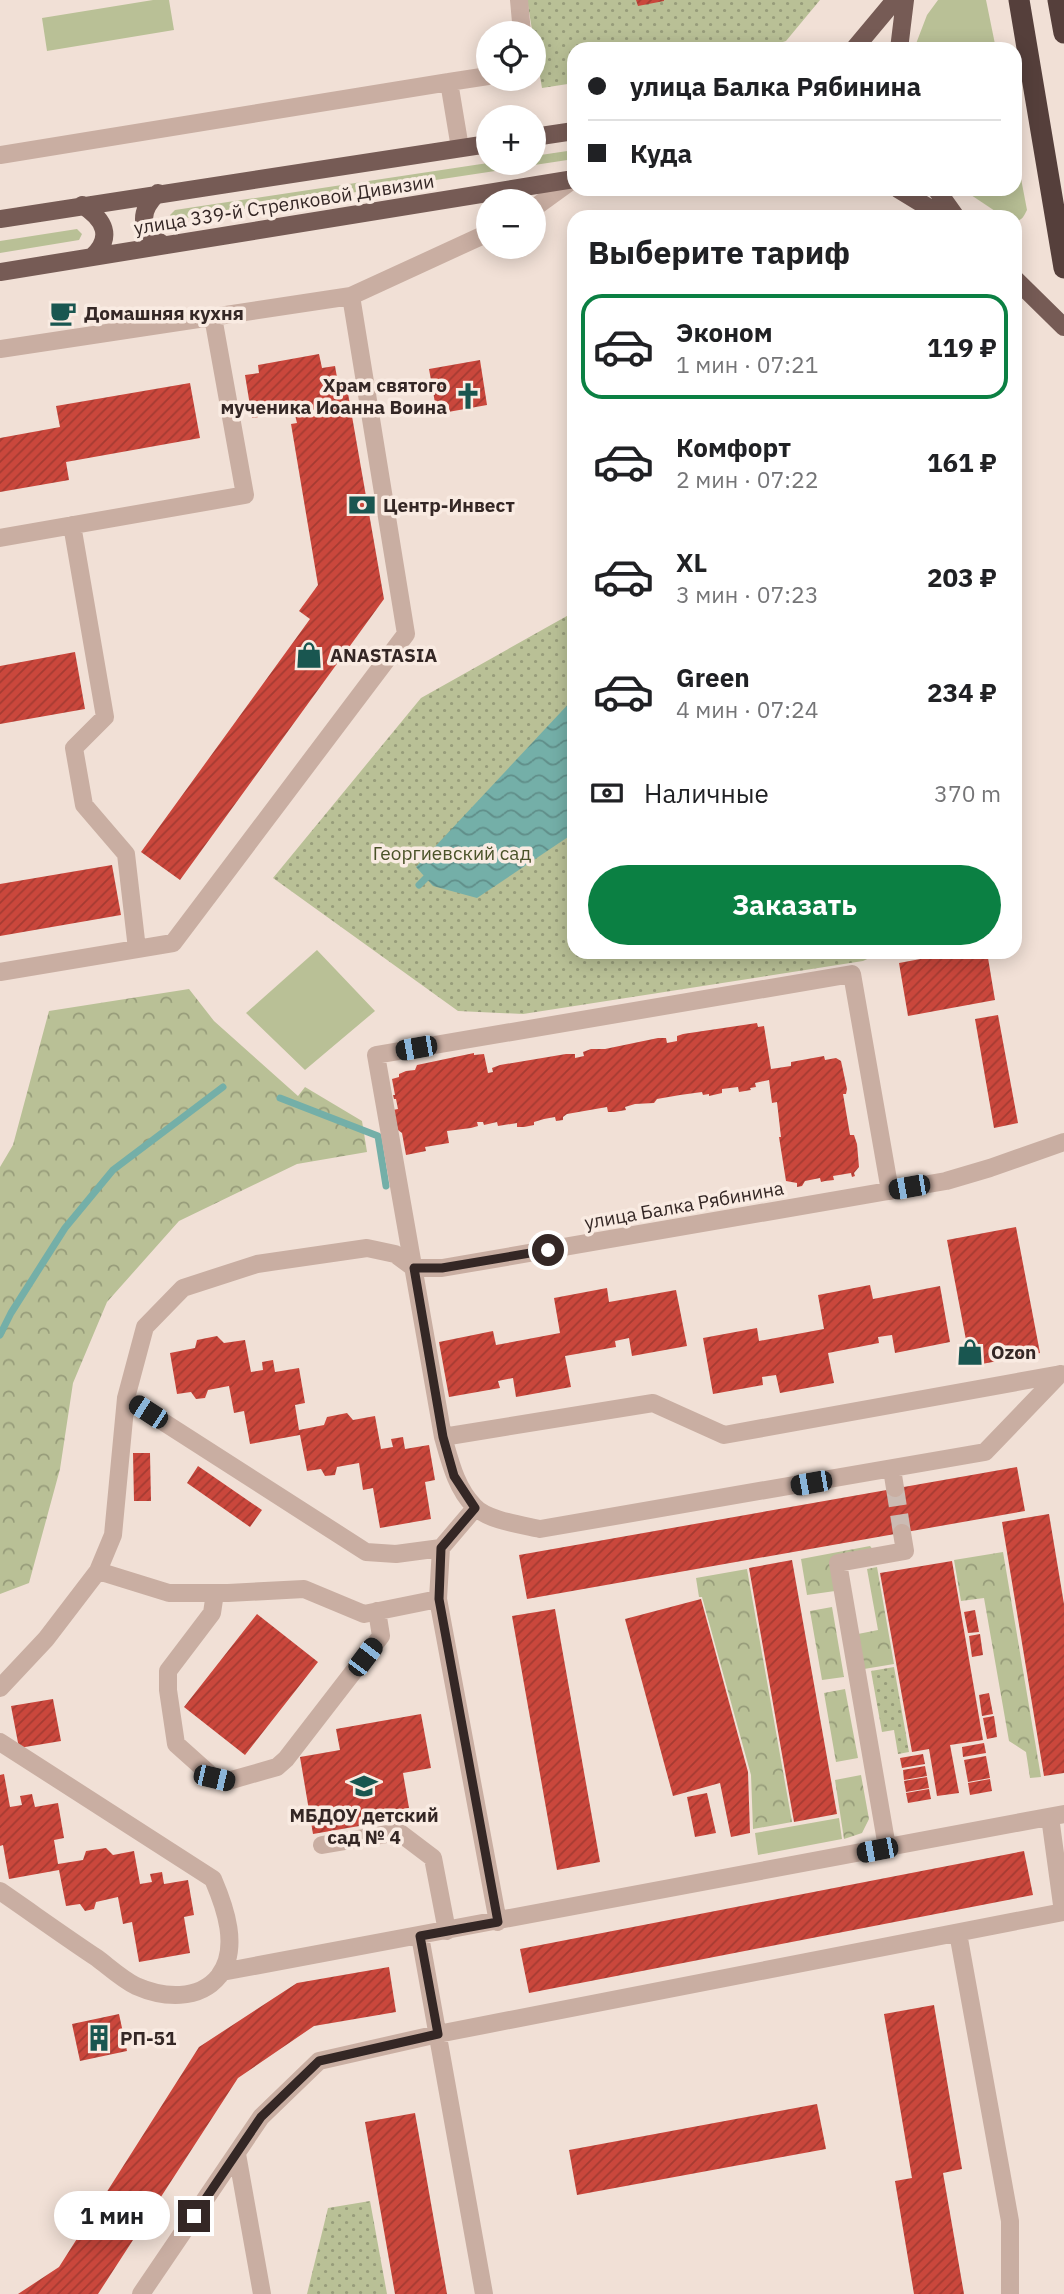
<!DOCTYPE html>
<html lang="ru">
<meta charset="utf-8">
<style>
:root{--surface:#fff;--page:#f2f2f2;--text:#202124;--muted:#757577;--line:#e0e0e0;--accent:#0b8043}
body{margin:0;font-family:"IBM Plex Sans",sans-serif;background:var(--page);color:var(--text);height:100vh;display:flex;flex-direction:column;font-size:26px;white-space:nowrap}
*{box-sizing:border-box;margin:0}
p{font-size:23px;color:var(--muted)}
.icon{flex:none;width:38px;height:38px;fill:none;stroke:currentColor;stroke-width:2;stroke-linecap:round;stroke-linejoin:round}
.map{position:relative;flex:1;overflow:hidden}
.details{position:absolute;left:567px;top:210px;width:455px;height:749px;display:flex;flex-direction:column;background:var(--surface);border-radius:21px;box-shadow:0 4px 18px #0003}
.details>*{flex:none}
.guide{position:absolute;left:567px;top:42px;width:455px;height:154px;border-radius:21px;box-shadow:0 4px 18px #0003;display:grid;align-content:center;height:154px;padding:0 21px;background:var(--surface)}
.fabs{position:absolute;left:476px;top:21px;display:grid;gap:14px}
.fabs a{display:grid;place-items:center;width:70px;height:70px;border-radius:50%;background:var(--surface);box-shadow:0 4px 18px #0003;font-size:35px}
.end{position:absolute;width:32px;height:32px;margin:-16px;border:9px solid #342725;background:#fff;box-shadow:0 0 0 4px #fff}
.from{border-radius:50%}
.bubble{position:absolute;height:49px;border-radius:24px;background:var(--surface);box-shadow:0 4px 18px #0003;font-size:23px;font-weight:800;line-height:49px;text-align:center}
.car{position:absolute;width:21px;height:42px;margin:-21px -10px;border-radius:9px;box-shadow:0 0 5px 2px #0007;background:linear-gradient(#222 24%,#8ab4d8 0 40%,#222 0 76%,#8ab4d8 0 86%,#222 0)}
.guide b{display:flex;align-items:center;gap:24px;height:66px;font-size:26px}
.guide b+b{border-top:2px solid var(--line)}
.guide i{width:18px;height:18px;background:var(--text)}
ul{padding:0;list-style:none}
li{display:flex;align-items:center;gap:21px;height:105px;margin:0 14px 10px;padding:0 7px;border:4px solid transparent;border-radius:21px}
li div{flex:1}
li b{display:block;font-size:26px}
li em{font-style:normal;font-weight:800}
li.on{border-color:var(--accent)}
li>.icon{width:63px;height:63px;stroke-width:1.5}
h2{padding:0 21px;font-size:32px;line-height:84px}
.pay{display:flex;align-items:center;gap:18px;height:77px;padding:0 21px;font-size:26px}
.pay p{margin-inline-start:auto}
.primary-button{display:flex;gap:14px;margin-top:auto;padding:14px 21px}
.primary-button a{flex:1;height:80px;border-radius:42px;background:var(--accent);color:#fff;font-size:28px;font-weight:800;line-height:80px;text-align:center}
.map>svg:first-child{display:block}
.grass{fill:#b9c096}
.forest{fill:url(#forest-crowns)}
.park{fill:url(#park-dots)}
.water{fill:url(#water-waves)}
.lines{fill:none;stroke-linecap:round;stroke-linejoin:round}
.stream{stroke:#74afa8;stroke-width:7}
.building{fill:url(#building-hatch)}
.minor-tunnel{stroke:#cbbbb3;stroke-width:18;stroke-dasharray:18 9;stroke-linecap:butt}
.minor{stroke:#c9aea2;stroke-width:18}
.major{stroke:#765b55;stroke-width:18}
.highway{stroke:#553f3b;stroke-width:21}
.route{stroke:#342725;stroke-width:9}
.labels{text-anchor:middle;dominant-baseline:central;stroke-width:7;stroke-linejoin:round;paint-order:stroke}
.street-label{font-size:19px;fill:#342725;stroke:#f9ebe2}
.poi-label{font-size:19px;font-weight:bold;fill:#342725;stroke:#f9ebe2;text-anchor:start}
.park-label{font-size:19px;fill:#4a5228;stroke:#f9ebe2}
</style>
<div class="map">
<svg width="1064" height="2294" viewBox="0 0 1064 2294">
<defs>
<pattern id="forest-crowns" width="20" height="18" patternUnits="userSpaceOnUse" patternTransform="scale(1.75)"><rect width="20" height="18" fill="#b9c096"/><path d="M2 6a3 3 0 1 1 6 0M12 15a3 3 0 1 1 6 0" fill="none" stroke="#979c7a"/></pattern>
<pattern id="park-dots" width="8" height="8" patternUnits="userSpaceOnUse" patternTransform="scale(1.75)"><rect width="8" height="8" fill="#b9c096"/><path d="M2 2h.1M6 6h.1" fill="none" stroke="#979c7a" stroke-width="1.8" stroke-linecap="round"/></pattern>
<pattern id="water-waves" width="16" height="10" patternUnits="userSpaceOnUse" patternTransform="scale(1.75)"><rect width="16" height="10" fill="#74afa8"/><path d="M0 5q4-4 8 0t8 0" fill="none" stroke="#608e89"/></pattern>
<pattern id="building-hatch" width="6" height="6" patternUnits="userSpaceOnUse" patternTransform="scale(1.75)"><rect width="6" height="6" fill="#ca473c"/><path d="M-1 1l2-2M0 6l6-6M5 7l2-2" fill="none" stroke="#a53b32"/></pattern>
</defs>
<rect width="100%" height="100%" fill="#f1e0d6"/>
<path class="grass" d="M 153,0 L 169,0 L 174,30 L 47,51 L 42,18 Z
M 938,0 L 986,0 L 996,49 L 914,49 L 927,15 Z
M 1015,147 L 1027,210 C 1024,216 1022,221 1015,221 L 1015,217 L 1004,217 L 962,189 L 1015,189 Z
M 574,150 L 574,159 L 178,219 L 172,218 L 170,215 L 175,210 L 488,163 L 534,163 L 534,156 Z
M 77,229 L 82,234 L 79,240 L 0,253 L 0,241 Z
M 317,950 L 375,1011 L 305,1070 L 246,1013 Z
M 839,1818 L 842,1839 L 758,1855 L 755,1833 Z"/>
<path class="forest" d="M 189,989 L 214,1021 L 298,1096 L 305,1087 L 362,1121 L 367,1152 L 297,1164 L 179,1221 L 107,1302 L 73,1383 L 60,1469 L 29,1583 L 0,1594 L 0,1167 L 13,1145 L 49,1011 Z
M 870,1546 L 875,1552 L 830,1560 L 835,1591 L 807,1595 L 801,1559 Z
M 1003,1552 L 1041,1777 L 1030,1778 L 1026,1752 L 1009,1741 L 984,1598 L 961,1601 L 954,1560 Z
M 877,1567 L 894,1664 L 864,1669 L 858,1634 L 878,1630 L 867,1569 Z
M 747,1569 L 792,1822 L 753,1829 L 751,1775 L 702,1597 L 699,1597 L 696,1578 Z
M 832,1607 L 844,1677 L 822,1680 L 810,1611 Z
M 845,1689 L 858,1758 L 836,1762 L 824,1693 Z
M 861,1775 L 869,1819 L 862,1833 L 844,1839 L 835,1780 Z"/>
<path class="park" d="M 527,0 L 820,0 L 786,41 L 761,49 L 574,49 L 574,83 L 542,88 Z
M 574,612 L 574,952 L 882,952 L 863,961 L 523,1014 L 458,1011 L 273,878 L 421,698 Z
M 894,1667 L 909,1752 L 898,1754 L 894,1730 L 882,1732 L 871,1671 Z
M 370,2201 L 387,2294 L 307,2294 L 328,2208 Z"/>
<path class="water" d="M 574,698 L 574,833 L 477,898 L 433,886 L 416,867 Z"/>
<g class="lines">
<path class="stream" d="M 419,885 L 426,878
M 280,1098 L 378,1136 L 386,1186
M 0,1335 L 11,1313 L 65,1228 L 113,1170 L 223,1087"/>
</g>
<path class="building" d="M 636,0 L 664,0 L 664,1 L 638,6 Z
M 319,354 L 322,368 L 335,366 L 338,383 L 346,382 L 384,599 L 180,880 L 141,852 L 310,619 L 299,611 L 318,585 L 291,424 L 297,423 L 294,411 L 252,418 L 245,375 L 259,373 L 258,365 Z
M 480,360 L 487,405 L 437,414 L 429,369 Z
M 190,383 L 200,438 L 66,462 L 69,480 L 0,492 L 0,438 L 60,427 L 56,406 Z
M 75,652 L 85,709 L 0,724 L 0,666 Z
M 112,865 L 121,915 L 0,936 L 0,884 Z
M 958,952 L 987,952 L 995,1000 L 908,1016 L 899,963 Z
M 998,1015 L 1018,1123 L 994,1128 L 975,1019 Z
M 757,1023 L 758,1027 L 764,1026 L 771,1069 L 791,1066 L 791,1062 L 824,1056 L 825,1060 L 836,1058 L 841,1061 L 847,1089 L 846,1094 L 843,1094 L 850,1135 L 854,1135 L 857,1144 L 859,1167 L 854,1173 L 855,1176 L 852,1177 L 851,1173 L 833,1176 L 834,1180 L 825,1181 L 821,1182 L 820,1178 L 805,1181 L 802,1186 L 797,1187 L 797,1183 L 786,1181 L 779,1137 L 781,1137 L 777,1102 L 772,1103 L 769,1080 L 755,1083 L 756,1087 L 750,1088 L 751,1090 L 739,1092 L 738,1087 L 722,1089 L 722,1093 L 709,1096 L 709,1094 L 703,1095 L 702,1092 L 680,1095 L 657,1099 L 654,1103 L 635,1104 L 625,1107 L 626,1110 L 614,1112 L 608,1112 L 607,1107 L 567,1114 L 563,1117 L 563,1120 L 556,1121 L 555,1117 L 544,1119 L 534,1122 L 534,1125 L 524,1127 L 517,1127 L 517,1123 L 498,1126 L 497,1122 L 484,1125 L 483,1122 L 477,1122 L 478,1126 L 471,1128 L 447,1131 L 449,1143 L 425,1147 L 426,1151 L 406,1155 L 402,1133 L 398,1130 L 393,1110 L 398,1109 L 396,1099 L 394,1099 L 393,1095 L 395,1095 L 392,1079 L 399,1077 L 399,1074 L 406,1071 L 415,1070 L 417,1065 L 474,1053 L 474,1055 L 484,1054 L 488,1073 L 493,1072 L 492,1068 L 500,1065 L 566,1054 L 575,1054 L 575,1058 L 584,1056 L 583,1052 L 591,1049 L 605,1049 L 658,1038 L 666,1038 L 667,1043 L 677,1041 L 677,1036 L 683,1034 Z
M 1016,1227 L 1040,1353 L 971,1366 L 947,1240 Z
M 870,1285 L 873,1299 L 940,1286 L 950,1342 L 895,1353 L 892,1335 L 878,1337 L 879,1343 L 828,1353 L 834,1383 L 780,1393 L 776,1375 L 762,1377 L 763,1385 L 713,1394 L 703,1338 L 757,1328 L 759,1341 L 824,1329 L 818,1295 Z
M 607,1288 L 609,1302 L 676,1290 L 687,1346 L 632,1356 L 629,1338 L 615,1341 L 616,1347 L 565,1356 L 571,1387 L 516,1397 L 513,1378 L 498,1381 L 500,1388 L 449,1397 L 439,1342 L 493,1331 L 496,1345 L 560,1333 L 554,1298 Z
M 217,1336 L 224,1343 L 245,1340 L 251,1372 L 263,1370 L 262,1362 L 273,1360 L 275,1372 L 299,1368 L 305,1403 L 295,1405 L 299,1430 L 324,1425 L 327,1417 L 347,1413 L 353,1420 L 375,1416 L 381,1449 L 393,1447 L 391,1439 L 403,1437 L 405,1449 L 429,1445 L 435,1480 L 425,1482 L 431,1519 L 380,1528 L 373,1488 L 363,1490 L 359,1463 L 337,1467 L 335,1475 L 325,1476 L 321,1469 L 307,1471 L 300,1435 L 250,1444 L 244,1411 L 234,1413 L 229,1386 L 208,1390 L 205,1398 L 196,1399 L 191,1392 L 177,1394 L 170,1353 L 195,1348 L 197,1340 Z
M 133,1453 L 150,1453 L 151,1501 L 134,1501 Z
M 198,1466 L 262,1510 L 250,1527 L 187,1483 Z
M 1017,1467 L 1025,1511 L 527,1599 L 519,1555 Z
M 1049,1514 L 1064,1604 L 1064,1773 L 1044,1776 L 1002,1522 Z
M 792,1560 L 837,1814 L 794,1822 L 749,1568 Z
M 952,1561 L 983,1740 L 950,1745 L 959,1793 L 937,1796 L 929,1749 L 912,1752 L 880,1573 Z
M 701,1599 L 748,1772 L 750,1833 L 731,1837 L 720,1783 L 673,1796 L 625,1619 Z
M 555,1609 L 600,1862 L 557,1870 L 512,1616 Z
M 975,1610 L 979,1632 L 968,1633 L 964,1612 Z
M 257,1614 L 318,1662 L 245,1755 L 184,1707 Z
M 980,1634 L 983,1655 L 972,1657 L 969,1636 Z
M 989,1693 L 993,1714 L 982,1716 L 979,1695 Z
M 53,1699 L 61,1741 L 19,1748 L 11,1706 Z
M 421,1714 L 431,1768 L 403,1773 L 409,1808 L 363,1816 L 365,1825 L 313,1834 L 300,1757 L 340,1750 L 336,1729 Z
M 994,1716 L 997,1737 L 987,1739 L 983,1718 Z
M 984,1743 L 986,1753 L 963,1757 L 962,1747 Z
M 923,1754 L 925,1764 L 902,1768 L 900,1758 Z
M 986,1756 L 990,1778 L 968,1782 L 964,1760 Z
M 925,1766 L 927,1776 L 904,1780 L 903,1770 Z
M 4,1774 L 10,1807 L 22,1805 L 20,1796 L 32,1794 L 35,1807 L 58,1803 L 64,1838 L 54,1840 L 58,1864 L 83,1860 L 86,1851 L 106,1848 L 113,1855 L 134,1851 L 140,1884 L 152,1882 L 150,1874 L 162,1872 L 164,1884 L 188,1880 L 194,1915 L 184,1917 L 190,1953 L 139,1962 L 132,1922 L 123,1924 L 118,1897 L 96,1902 L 94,1909 L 85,1911 L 80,1904 L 66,1906 L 59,1870 L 9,1879 L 3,1845 L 0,1846 L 0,1775 Z
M 927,1777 L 929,1788 L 906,1792 L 904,1781 Z
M 990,1779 L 992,1791 L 970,1795 L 968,1783 Z
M 929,1789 L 931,1799 L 908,1803 L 906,1793 Z
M 707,1793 L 716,1833 L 695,1837 L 687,1797 Z
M 1024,1851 L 1033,1895 L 529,1993 L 520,1949 Z
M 389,1967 L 396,2012 L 314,2026 L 238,2078 L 98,2294 L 18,2294 L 59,2267 L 199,2047 L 297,1983 Z
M 934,2005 L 962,2169 L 943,2173 L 964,2294 L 914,2294 L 895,2181 L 912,2178 L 884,2014 Z
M 119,2014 L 127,2051 L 80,2061 L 72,2024 Z
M 817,2104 L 826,2149 L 577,2195 L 569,2150 Z
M 415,2113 L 447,2294 L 395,2294 L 365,2122 Z"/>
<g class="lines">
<path class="minor-tunnel" d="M 895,1488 L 902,1533"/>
<path class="minor" d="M 519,0 L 522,33
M 460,148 L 449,82 L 488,76
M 0,155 L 449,82
M 534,208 L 574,179
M 0,349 L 351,296 L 488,233
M 72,525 L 105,717 L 74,748 L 84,805 L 126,854 L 137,949
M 0,538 L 245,495 L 213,317
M 0,972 L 173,943 L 406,634 L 351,296
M 890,1191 L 852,974 L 376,1055 L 443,1437 C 450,1461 456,1488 474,1506 C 486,1520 522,1525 540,1529 L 985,1452 L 1060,1374
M 126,1398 L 366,1552 L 396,1554 L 441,1548
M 443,1437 L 653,1403 L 724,1435 L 1061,1374
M 892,1469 L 895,1488
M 475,1508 L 441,1548 L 438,1599 L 498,1922
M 98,1571 L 169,1593 L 228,1593 L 304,1589 L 364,1614 L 438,1599
M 215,1593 L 212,1613 L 168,1671 L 168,1690 L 176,1744 L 214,1778 L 228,1781 L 277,1767 L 286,1759 L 381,1636 L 377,1611
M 0,1688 L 46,1639 L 98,1571 L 113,1535 L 126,1398 L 145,1327 L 183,1288 L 257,1264 L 367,1248 L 395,1254 L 414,1268 L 442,1268 L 946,1181 L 990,1168 L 1064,1142
M 0,1742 L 213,1879 C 225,1907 240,1948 219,1976 C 199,2001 163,1998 136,1986 C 122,1979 109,1967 97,1958 C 64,1936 32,1913 0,1891
M 322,1845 L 393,1833 L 400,1833 L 433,1858 L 447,1931
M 887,1847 L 838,1563 L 905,1551 L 902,1533
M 958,1933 L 1010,2221 L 1010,2294
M 420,1936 L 484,2294
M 222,1972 L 1064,1814
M 237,2154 L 262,2294
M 141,2294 L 261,2117 L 319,2061 L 438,2034 L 1063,1912 L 1050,1817"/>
<path class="major" d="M 854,49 L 895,0
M 899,49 L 905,0
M 534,137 L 574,131
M 898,189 L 944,217
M 936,189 L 956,217
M 158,193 C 138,212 139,231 164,245
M 82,205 C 104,219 114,237 92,257
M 0,219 L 488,144
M 0,272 L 574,179
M 1015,279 L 1064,327"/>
<path class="highway" d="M 1019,0 L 1064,268
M 1058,0 L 1064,33"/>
</g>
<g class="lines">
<path class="route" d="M 194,2216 L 261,2117 L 319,2061 L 438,2034 L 420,1936 L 498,1922 L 439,1599 L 441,1548 L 475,1508 L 454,1476 L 443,1437 L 414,1268 L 442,1268 L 548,1250"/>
</g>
<defs>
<symbol id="cafe-bare" viewBox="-9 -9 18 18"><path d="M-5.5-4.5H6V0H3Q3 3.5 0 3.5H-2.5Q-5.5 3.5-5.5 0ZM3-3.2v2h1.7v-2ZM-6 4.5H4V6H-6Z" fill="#195650" stroke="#f9ebe2" stroke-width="2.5" paint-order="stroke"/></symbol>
<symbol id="church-bare" viewBox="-9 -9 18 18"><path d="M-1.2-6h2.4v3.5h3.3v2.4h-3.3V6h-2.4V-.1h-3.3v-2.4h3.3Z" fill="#195650" stroke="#f9ebe2" stroke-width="2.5" paint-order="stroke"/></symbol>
<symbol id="bank-bare" viewBox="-9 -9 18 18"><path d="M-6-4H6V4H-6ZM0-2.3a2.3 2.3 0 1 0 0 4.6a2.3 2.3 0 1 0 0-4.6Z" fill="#195650" stroke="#f9ebe2" stroke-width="2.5" paint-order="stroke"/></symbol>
<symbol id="shop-bare" viewBox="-9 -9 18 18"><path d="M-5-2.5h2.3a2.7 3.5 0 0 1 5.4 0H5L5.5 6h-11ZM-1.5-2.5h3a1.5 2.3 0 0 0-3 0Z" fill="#195650" stroke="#f9ebe2" stroke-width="2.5" paint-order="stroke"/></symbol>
<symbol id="school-bare" viewBox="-9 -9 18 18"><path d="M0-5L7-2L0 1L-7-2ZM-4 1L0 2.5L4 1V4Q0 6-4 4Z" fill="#195650" stroke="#f9ebe2" stroke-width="2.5" paint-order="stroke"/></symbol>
<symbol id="building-bare" viewBox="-9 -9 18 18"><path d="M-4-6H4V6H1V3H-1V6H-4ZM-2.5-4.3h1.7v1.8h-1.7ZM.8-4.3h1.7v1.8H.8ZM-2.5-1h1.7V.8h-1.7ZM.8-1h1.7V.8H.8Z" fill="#195650" stroke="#f9ebe2" stroke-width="2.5" paint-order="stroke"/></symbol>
</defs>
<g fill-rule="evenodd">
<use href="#cafe-bare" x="44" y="294" width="38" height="38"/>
<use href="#church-bare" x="449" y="377" width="38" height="38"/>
<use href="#bank-bare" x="343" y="486" width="38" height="38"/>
<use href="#shop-bare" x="290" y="636" width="38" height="38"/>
<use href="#shop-bare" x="951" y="1333" width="38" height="38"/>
<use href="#school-bare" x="345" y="1767" width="38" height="38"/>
<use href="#building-bare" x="80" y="2019" width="38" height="38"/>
</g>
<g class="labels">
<g class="street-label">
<text transform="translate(284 204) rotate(-9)">улица 339-й Стрелковой Дивизии</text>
<text transform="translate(684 1205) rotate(-10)">улица Балка Рябинина</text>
</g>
<g class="poi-label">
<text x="84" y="313">Домашняя кухня</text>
<text x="447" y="385" text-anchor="end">Храм святого<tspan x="447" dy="22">мученика Иоанна Воина</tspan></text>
<text x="383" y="505">Центр-Инвест</text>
<text x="330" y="655">ANASTASIA</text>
<text x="991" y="1352">Ozon</text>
<text x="364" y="1815" text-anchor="middle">МБДОУ детский<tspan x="364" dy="22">сад № 4</tspan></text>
<text x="120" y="2038">РП-51</text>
</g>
<g class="park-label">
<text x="452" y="853">Георгиевский сад</text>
</g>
</g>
</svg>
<div class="fabs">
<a><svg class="icon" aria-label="locate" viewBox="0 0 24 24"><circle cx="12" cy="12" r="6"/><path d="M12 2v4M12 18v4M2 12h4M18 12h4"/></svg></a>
<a>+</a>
<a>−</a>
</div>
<i class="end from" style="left:548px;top:1250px"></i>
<i class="end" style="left:194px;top:2216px"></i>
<div class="bubble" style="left:54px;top:2191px;width:116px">1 мин</div>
<i class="car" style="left:416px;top:1048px;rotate:260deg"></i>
<i class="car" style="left:909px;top:1187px;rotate:260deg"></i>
<i class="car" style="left:148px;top:1412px;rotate:303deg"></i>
<i class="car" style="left:811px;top:1483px;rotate:260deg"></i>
<i class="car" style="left:365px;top:1657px;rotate:37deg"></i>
<i class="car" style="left:214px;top:1778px;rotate:103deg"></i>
<i class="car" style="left:877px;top:1850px;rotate:259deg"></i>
<div class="guide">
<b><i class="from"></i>улица Балка Рябинина</b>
<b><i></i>Куда</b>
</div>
<section class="details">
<h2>Выберите тариф</h2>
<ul>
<li class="on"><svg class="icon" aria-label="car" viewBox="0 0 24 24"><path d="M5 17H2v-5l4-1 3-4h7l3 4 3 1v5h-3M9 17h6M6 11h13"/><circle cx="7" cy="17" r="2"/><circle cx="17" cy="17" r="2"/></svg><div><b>Эконом</b><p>1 мин · 07:21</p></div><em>119 ₽</em></li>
<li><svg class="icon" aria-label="car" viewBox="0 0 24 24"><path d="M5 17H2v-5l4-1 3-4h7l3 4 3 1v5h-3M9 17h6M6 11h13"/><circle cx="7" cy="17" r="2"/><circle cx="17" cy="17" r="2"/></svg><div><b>Комфорт</b><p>2 мин · 07:22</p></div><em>161 ₽</em></li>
<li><svg class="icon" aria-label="car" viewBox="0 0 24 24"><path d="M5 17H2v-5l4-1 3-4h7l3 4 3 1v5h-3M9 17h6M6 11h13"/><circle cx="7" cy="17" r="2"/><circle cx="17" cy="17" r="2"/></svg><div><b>XL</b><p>3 мин · 07:23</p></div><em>203 ₽</em></li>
<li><svg class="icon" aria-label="car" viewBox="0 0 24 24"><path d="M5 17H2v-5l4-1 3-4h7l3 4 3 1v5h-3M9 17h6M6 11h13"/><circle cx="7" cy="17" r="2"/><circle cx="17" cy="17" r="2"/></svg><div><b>Green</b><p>4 мин · 07:24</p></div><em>234 ₽</em></li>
</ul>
<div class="pay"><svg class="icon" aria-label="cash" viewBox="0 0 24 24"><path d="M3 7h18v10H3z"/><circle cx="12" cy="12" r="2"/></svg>Наличные<p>370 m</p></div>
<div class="primary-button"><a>Заказать</a></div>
</section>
</div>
